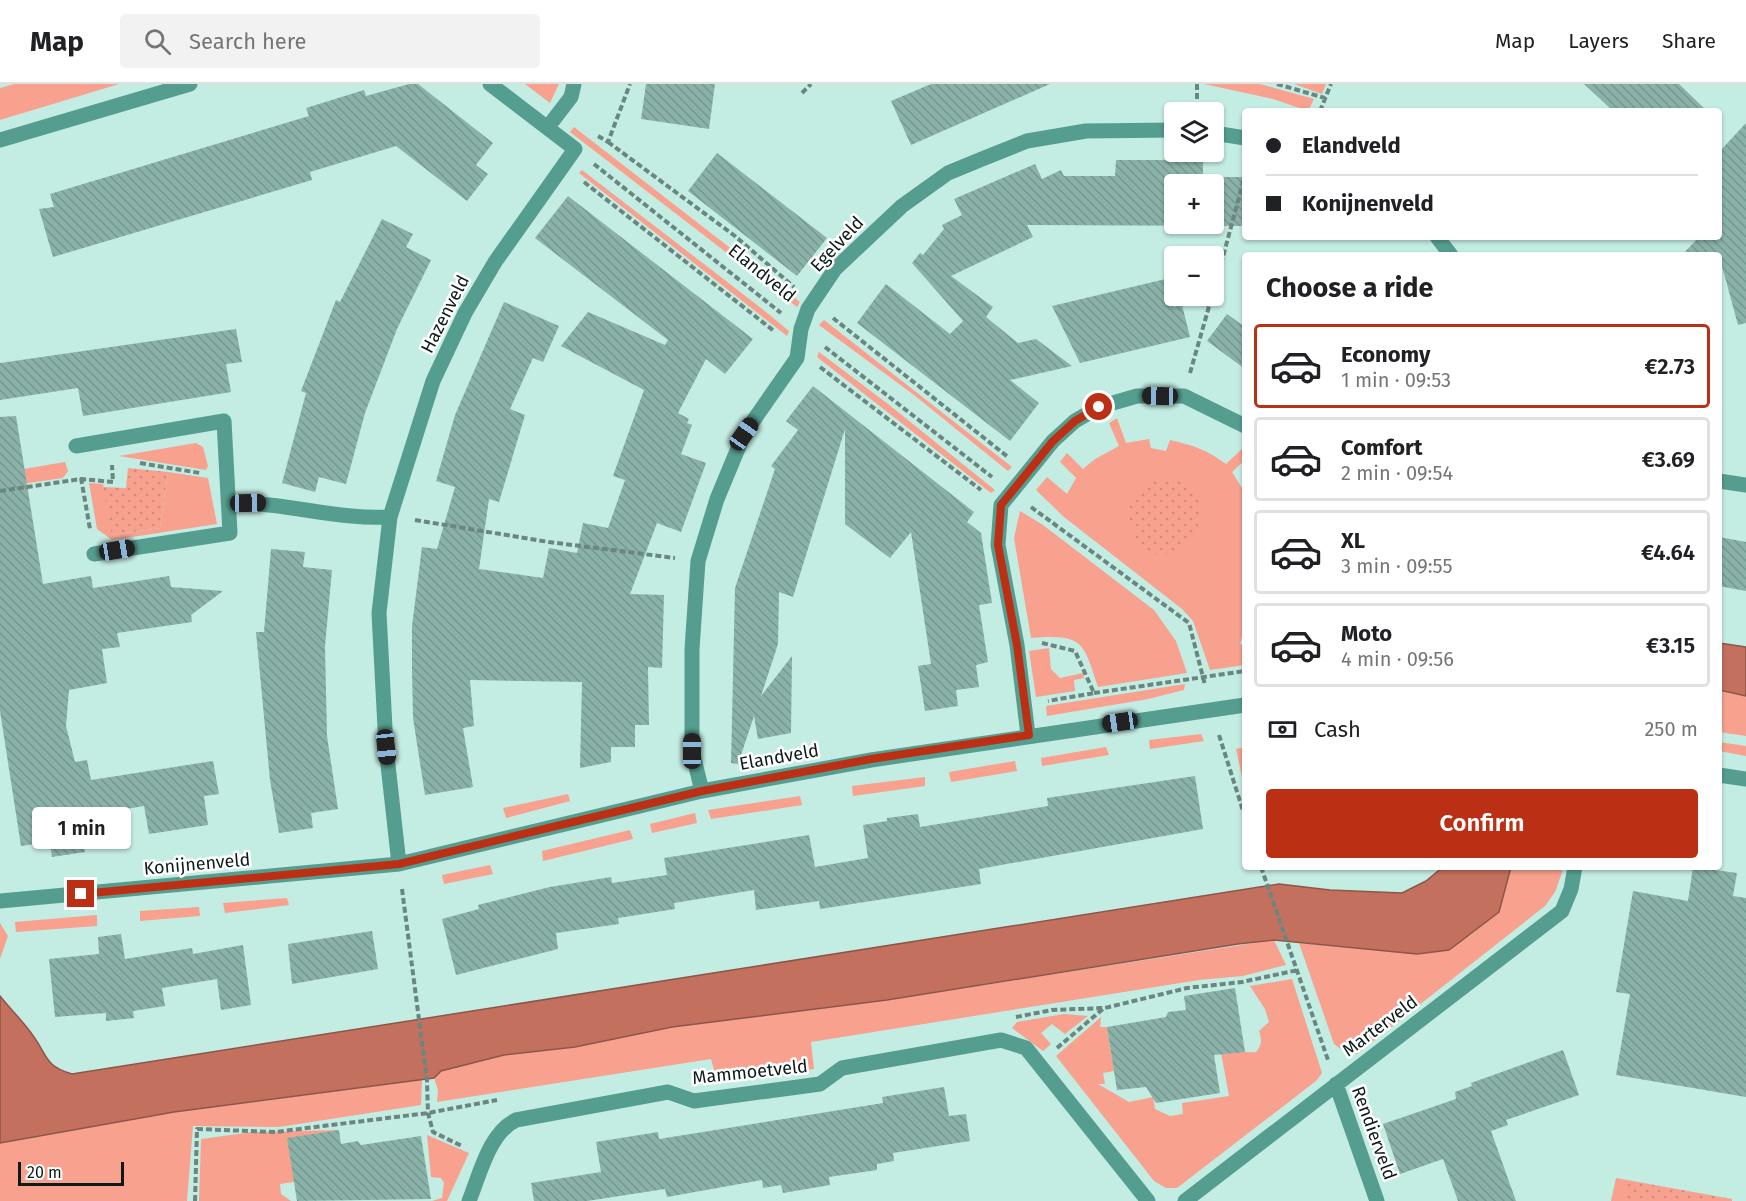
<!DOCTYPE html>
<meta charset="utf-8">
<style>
:root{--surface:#fff;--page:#f2f2f2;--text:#202124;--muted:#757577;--line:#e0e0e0;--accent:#bb3015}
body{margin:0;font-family:"Fira Sans",sans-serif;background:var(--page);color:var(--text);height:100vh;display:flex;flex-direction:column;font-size:22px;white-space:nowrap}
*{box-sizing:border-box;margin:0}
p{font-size:20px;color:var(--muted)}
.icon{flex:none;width:33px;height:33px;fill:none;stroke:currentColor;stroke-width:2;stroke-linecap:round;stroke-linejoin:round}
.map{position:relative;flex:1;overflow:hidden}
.drawer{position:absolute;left:1242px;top:168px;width:480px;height:618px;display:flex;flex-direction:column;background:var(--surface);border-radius:6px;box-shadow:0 2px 4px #0004}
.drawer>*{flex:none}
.top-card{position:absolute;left:1242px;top:24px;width:480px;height:132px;border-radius:6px;box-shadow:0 2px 4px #0004;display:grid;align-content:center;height:132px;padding:0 24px;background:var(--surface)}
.tools{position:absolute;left:1164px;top:18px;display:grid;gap:12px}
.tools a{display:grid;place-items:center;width:60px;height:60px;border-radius:6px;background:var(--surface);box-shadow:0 2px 4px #0004;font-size:30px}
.scale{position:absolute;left:18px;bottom:15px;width:106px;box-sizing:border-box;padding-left:6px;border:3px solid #0c1b18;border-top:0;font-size:16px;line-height:21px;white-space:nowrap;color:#0c1b18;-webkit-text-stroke:4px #fff;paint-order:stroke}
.end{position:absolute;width:27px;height:27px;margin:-14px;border:8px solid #bb3015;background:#fff;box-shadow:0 0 0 3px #fff}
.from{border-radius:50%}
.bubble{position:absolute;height:42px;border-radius:6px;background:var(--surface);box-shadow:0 2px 4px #0004;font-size:20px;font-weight:600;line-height:42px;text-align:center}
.car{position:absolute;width:18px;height:36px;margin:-18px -9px;border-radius:8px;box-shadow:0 0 4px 2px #0007;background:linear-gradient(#222 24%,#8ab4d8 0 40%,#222 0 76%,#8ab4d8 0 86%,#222 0)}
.top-card b{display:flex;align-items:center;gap:21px;height:57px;font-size:22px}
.top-card b+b{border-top:2px solid var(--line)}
.top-card i{width:15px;height:15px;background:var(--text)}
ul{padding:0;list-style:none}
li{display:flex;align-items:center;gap:18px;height:84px;margin:0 12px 9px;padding:0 12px;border:3px solid var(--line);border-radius:6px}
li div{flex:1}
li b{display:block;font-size:22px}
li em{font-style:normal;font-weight:600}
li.current{border-color:var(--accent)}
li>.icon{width:54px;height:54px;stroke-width:1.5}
h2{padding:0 24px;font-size:27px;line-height:72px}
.pay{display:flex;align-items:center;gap:15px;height:66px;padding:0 24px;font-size:22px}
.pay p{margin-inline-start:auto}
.cta{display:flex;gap:12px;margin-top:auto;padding:12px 24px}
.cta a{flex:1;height:69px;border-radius:6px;background:var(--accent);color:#fff;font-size:24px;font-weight:600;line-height:69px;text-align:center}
header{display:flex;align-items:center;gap:36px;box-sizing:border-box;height:84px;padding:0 30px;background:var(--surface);border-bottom:2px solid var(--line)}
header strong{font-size:28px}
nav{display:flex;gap:33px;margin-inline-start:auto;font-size:21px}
.search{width:420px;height:54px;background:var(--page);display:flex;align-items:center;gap:15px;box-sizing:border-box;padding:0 21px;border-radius:6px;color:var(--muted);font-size:22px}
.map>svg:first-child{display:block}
.green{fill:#f7a18e}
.park{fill:url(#park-dots)}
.water{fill:#c4705f;stroke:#8d564a;stroke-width:1.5}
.building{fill:url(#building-back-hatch);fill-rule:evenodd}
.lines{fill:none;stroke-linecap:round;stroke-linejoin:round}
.path{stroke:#6a8680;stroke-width:4;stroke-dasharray:6 3;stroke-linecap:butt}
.minor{stroke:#559d8f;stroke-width:15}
.route{stroke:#bb3015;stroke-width:8}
.labels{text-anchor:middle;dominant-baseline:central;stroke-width:5;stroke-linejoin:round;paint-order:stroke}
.street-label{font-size:18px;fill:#0c1b18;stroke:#fff}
</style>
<header>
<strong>Map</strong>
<div class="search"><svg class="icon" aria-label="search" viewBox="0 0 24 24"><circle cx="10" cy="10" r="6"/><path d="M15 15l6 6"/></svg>Search here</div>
<nav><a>Map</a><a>Layers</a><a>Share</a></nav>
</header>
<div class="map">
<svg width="1746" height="1117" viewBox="0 0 1746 1117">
<defs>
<pattern id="park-dots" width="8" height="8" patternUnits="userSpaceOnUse" patternTransform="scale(1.5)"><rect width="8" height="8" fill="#f7a18e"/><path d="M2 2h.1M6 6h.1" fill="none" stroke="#d38a7a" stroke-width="1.8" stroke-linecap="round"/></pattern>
<pattern id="building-back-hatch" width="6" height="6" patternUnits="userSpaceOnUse" patternTransform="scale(1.5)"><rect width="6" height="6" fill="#8ab2a9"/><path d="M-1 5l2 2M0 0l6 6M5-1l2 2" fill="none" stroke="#769891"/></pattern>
</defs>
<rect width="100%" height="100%" fill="#c3ece3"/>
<path class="green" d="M 14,0 L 119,0 L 0,36 L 0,4 Z
M 525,0 L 559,0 L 550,19 Z
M 1204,0 L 1260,0 L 1314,15 L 1308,27 L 1273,15 Z
M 1294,0 L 1326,0 L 1322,10 Z
M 574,43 L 800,218 L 797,223 L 570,48 Z
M 582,86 L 761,224 L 789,247 L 787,252 L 579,89 Z
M 824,236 L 1012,383 L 1008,387 L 914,311 L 819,241 Z
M 819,268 L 888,320 L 995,406 L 991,409 L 817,273 Z
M 1117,334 L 1126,359 L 1149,355 L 1151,364 L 1166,367 L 1170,356 C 1193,361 1207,366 1226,380 L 1245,362 L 1245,376 L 1232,388 L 1245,409 L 1245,541 L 1240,560 L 1245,561 L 1245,581 L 1210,586 L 1193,537 L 1182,525 L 1064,433 L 1036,406 L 1047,393 L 1067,410 L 1076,394 L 1060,378 L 1067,369 L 1083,385 L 1095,375 L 1119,362 L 1109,339 Z
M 196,359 L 203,363 L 208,382 L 206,386 L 119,372 Z
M 65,378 L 68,387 L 63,394 L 0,403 L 0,389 Z
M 168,388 L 208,394 L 217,440 L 112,456 L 97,445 L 89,399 L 103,400 L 113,451 L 160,444 Z
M 1020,427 L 1043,441 L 1154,526 L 1176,557 L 1187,589 L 1098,603 C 1083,558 1084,550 1031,554 L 1014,454 Z
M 1049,564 L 1051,585 L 1060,594 L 1083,589 L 1084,594 L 1074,596 L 1075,607 L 1036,613 L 1029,567 Z
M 1185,600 L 1184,606 L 1148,615 L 1047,632 L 1046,622 Z
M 1719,606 L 1746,612 L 1746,652 L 1719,648 Z
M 1201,650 L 1204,657 L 1150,665 L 1149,656 Z
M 1719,658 L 1746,662 L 1746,672 L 1719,667 Z
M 1106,663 L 1109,671 L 1042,682 L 1041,674 Z
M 1245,663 L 1245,707 L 1236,665 Z
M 1015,677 L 1017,687 L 951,698 L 949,688 Z
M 925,693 L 925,702 L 853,712 L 852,702 Z
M 568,710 L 570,717 L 506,734 L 503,724 Z
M 800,712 L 802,721 L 711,735 L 708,726 Z
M 695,729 L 697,739 L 652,749 L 650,740 Z
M 630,746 L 633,755 L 543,777 L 542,767 Z
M 490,781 L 493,790 L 444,800 L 442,791 Z
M 1511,783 L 1564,783 L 1555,808 L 1545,822 L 1357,970 L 1348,970 L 1334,960 L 1299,859 L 1417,870 L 1449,866 L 1499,828 Z
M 287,814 L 289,821 L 225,829 L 223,819 Z
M 199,823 L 200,832 L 140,837 L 140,827 Z
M 97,831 L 97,842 L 16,848 L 15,838 Z
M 0,839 L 8,852 L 0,875 Z
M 1274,856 L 1286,881 L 1243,892 L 1199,896 L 811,958 L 814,985 L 718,999 L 711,975 L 437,1018 L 438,1006 L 434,994 L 441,987 L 504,971 L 575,963 L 672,943 L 887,916 Z
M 1292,895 L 1322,989 L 1316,997 L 1177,1104 L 1166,1104 L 1154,1097 L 1056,972 L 1101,933 L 1100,943 L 1107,943 L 1114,987 L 1103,989 L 1105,1000 L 1098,1000 L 1129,1018 L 1153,1013 L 1155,1025 L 1170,1032 L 1183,1030 L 1182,1019 L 1229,1012 L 1220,963 C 1234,962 1242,970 1256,968 C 1262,961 1262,956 1259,947 L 1269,938 L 1265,925 L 1250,902 Z
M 1064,930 L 1088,932 L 1065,950 L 1052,940 L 1041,949 L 1051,960 L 1043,967 L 1012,944 L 1017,938 Z
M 422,996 L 421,1021 L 279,1043 L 193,1042 L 187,1117 L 0,1117 L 0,1059 L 174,1028 Z
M 339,1046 L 294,1098 L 280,1100 L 281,1110 L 291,1117 L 199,1117 L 201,1055 L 253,1048 Z
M 427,1051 L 469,1069 L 447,1117 L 432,1117 L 442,1114 L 444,1099 L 441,1094 L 431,1093 Z
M 1616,1094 L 1627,1096 L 1646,1117 L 1611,1117 Z"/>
<path class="park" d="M 128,384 L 168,388 L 160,444 L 112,451 L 103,403 L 126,404 Z
M 1168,393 C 1249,414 1160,517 1133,447 C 1121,418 1137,397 1168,393 Z
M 1627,1096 L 1732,1115 L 1732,1117 L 1625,1117 Z"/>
<path class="water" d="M 1719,559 L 1746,563 L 1746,612 L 1719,606 Z
M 1443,783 L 1511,783 L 1499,828 L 1449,866 L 1417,870 L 1274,856 L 1238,860 L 887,916 L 672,943 L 575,963 L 504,971 L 441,987 L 434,994 L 174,1028 L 0,1059 L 0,912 C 11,926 24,938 34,953 C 48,973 45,982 72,990 L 1279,800 L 1330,806 L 1402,809 L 1426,797 Z"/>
<path class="building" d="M 409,0 L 418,0 L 493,59 L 476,81 L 488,90 L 467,117 L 396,62 L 310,88 L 312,96 L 53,173 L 39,125 L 54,123 L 50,110 L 309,32 L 306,24 L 364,6 L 366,12 Z
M 646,0 L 715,0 L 709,45 L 641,35 Z
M 931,0 L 1050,0 L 911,61 L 891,17 Z
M 1584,0 L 1679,0 L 1707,27 L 1613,27 Z
M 1746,39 L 1746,239 L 1738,241 L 1719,171 L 1682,171 L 1699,153 L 1719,153 L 1719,68 Z
M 717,69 L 827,154 L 797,192 L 688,107 Z
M 1116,76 L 1203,76 L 1203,93 L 1245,93 L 1245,142 L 1027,141 L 1033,153 L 951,192 L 993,223 L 986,233 L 1018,259 L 1036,255 L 1072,282 L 1010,296 L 1039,319 L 1010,357 L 857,239 L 886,200 L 950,250 L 963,237 L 912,179 L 920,169 L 923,171 L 944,145 L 942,141 L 962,131 L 954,115 L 1035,80 L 1042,95 L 1061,86 L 1064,92 L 1115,92 ZM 1174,100 L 1214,100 L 1214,140 L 1174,140 Z
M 568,112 L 753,255 L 725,290 L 706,275 L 678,329 L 689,335 L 687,339 L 692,341 L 681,370 L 706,379 L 681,448 L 657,439 L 630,510 L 664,511 L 662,584 L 648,583 L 649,641 L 635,641 L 635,663 L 611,663 L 611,678 L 580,684 L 582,598 L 470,596 L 474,642 L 463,644 L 473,703 L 425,711 L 413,634 L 412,587 L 412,542 L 422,463 L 437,465 L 455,403 L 436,397 L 455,331 L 504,218 L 559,242 L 543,278 L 533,274 L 510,325 L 525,331 L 499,418 L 489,415 L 479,485 L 543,494 L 549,464 L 577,469 L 583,439 L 608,444 L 625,396 L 613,392 L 644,306 L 561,262 L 588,228 L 665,261 L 668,256 L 535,154 Z
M 382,135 L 413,150 L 406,163 L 431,176 L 397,245 L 365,329 L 346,400 L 319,393 L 315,408 L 282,399 L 306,309 L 301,307 L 336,216 L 340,218 Z
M 1174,193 L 1174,223 L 1182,221 L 1190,253 L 1080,279 L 1052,222 Z
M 1227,230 L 1245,243 L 1245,285 L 1207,257 Z
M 236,245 L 242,278 L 226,280 L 231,308 L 83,332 L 78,304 L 0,316 L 0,279 Z
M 813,302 L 974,428 L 967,438 L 981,449 L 992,519 L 979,521 L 988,578 L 976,581 L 979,603 L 956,606 L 958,622 L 925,627 L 918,582 L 931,580 L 911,448 L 890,474 L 845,440 L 845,345 L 793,513 L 779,508 L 778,560 L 761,612 L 792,572 L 791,649 L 758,655 L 754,632 L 738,680 L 731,679 L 735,504 L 775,385 L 771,382 L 798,346 L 786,337 Z
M 16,332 L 43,500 L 91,492 L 93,504 L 169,492 L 171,503 L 223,507 L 191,531 L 192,538 L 117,549 L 120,563 L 102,565 L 107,599 L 69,606 L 66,642 L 75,678 L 87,676 L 91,696 L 213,677 L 219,710 L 204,712 L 208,741 L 149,750 L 144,722 L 79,733 L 85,768 L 52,773 L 50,758 L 21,762 L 0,627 L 0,333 Z
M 1719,453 L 1746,458 L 1746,507 L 1719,502 Z
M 271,465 L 305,468 L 303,483 L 332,486 L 325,562 L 327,652 L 338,725 L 311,729 L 313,744 L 279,749 L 270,696 L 256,548 L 264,548 Z
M 1195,692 L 1203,745 L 979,785 L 981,800 L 820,825 L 819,817 L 756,826 L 754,806 L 674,819 L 675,825 L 618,834 L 619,840 L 556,849 L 558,865 L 456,891 L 442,835 L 479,825 L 478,821 L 550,803 L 611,793 L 612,799 L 667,791 L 664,774 L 809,751 L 815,783 L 868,774 L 863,741 L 887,737 L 887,734 L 918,730 L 920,743 L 1048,722 L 1047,714 Z
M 1693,783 L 1737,789 L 1733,812 L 1746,814 L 1746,1013 L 1616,991 L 1630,910 L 1616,908 L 1633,807 L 1688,817 Z
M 372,847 L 378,885 L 292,900 L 288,860 Z
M 121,850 L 125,875 L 192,864 L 193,870 L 243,861 L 251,921 L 221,926 L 217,895 L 162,904 L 165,922 L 133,927 L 134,934 L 106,937 L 106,929 L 55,933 L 49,875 L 99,870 L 98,853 Z
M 1235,904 L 1245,968 L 1214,971 L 1220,1009 L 1156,1019 L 1146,1003 L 1117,1006 L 1107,943 L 1166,933 L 1168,928 L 1186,926 L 1184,912 Z
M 1563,966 L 1579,1011 L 1506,1036 L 1508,1041 L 1491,1047 L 1516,1117 L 1458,1117 L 1443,1075 L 1400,1090 L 1383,1040 L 1456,1015 L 1455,1008 L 1472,1002 L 1471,999 Z
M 944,1003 L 949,1032 L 966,1030 L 970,1057 L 893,1069 L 894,1077 L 877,1080 L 877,1086 L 829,1093 L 830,1101 L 783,1109 L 781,1101 L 763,1104 L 762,1096 L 667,1113 L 665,1105 L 587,1117 L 534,1117 L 531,1099 L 601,1088 L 596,1058 L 658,1048 L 659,1055 L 883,1019 L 882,1013 Z
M 339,1046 L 341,1060 L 358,1057 L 361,1061 L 421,1052 L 431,1115 L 297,1117 L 287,1054 Z"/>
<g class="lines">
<path class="path" d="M 1197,0 L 1197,28
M 1277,0 L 1325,14
M 802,9 L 811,0
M 1320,27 L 1331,0
M 598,52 L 608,58 L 630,0
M 608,58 L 735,152 L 794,203
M 594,80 L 781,229
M 584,98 L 774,247
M 1214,206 L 1245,91
M 833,234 L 1008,373
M 825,263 L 992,393
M 820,283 L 981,406
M 1190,289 L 1212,212
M 140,379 L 200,389
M 81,394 L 90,445
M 0,407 L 81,395 L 113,398 L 112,381
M 1031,423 L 1189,539 L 1205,601
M 415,436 L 549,458 L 675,474
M 1042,559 L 1075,567 L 1094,609 L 1048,617
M 1094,609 L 1245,587
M 1219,651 L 1245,733
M 1261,783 L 1328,976
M 402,805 L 427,997 L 428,1029 L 433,1048 L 462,1062
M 1016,933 L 1052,926 L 1105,924 L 1187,904 L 1242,898 L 1298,886
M 1057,964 L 1104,924
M 195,1117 L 197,1045 L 275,1048 L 428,1029 L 497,1016"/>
<path class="minor" d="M 548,43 L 571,13 L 574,0
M 1214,49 L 1245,54
M 0,56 L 190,0
M 1437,153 L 1451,171
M 76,362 L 224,337 L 230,449 L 94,470
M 1719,397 L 1746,401
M 230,419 C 285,418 337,436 390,433
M 1028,651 L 1017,561 L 998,461 L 1001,421 L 1053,357 L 1075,337 L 1099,323 L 1137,312 L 1184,312 L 1245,342
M 1719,691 L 1746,695
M 702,707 L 692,667 L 692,565 L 698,477 L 717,415 L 744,350 L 797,274 L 801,245 L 808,225 L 835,185 L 902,122 L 948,89 L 982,75 L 1027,57 L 1086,47 L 1174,46
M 399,780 L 386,663 L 379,529 L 390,433 L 433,297 L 465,229 L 495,178 L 575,65 L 490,0
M 0,817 L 399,780 L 702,707 L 871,676 L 1245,621
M 1336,1000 L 1377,1117
M 469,1117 C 480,1090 489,1049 516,1036 L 668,1008 L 694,1017 L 820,1000 L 842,984 L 1001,956 L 1026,964 L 1148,1117
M 1185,1117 L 1562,827 L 1571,805 L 1575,783"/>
</g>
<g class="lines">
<path class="route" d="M 81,810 L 399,780 L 702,707 L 871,675 L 1029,651 L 1017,561 L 998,461 L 1001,421 L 1053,357 L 1075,337 L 1099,323"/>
</g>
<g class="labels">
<g class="street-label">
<text transform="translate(837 160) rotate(-47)">Egelveld</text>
<text transform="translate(762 189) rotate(39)">Elandveld</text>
<text transform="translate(445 230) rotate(-63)">Hazenveld</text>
<text transform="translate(779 673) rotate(-10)">Elandveld</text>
<text transform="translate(197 780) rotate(-5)">Konijnenveld</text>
<text transform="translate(1380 942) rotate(-37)">Marterveld</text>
<text transform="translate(750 988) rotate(-6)">Mammoetveld</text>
<text transform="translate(1374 1049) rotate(70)">Rendierveld</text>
</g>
</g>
</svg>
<div class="tools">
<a><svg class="icon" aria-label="layers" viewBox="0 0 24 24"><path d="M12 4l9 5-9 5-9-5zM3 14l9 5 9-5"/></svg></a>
<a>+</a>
<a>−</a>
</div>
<div class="scale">20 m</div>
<i class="end from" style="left:1099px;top:323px"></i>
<i class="end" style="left:81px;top:810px"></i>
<div class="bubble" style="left:32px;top:723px;width:99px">1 min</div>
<i class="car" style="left:1160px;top:312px;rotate:271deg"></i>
<i class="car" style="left:744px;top:350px;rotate:35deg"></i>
<i class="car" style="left:248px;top:419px;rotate:89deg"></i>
<i class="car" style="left:117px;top:466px;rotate:81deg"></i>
<i class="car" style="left:1120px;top:638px;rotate:262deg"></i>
<i class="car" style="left:386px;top:663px;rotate:174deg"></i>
<i class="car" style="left:692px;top:667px;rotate:0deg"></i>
<div class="top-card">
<b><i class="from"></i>Elandveld</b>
<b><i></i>Konijnenveld</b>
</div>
<section class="drawer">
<h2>Choose a ride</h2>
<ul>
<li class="current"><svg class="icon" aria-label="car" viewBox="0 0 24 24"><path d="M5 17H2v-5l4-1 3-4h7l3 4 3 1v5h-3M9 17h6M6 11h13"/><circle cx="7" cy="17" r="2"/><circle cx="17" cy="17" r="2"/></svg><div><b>Economy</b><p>1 min · 09:53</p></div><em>€2.73</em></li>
<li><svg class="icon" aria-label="car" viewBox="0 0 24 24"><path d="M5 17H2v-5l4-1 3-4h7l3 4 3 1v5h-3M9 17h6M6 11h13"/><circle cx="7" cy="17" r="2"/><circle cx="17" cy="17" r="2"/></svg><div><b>Comfort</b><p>2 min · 09:54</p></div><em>€3.69</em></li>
<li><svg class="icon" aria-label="car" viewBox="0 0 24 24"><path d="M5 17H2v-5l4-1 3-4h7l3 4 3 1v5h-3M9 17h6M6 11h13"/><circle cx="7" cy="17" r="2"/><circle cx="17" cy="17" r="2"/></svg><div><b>XL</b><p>3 min · 09:55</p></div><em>€4.64</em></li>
<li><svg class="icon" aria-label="car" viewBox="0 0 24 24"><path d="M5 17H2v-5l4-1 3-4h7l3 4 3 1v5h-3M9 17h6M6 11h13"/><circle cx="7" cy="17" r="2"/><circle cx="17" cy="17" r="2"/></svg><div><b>Moto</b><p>4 min · 09:56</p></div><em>€3.15</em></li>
</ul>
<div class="pay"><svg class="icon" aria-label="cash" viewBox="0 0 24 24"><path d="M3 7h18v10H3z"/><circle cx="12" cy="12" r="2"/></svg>Cash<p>250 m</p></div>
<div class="cta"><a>Confirm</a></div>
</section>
</div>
